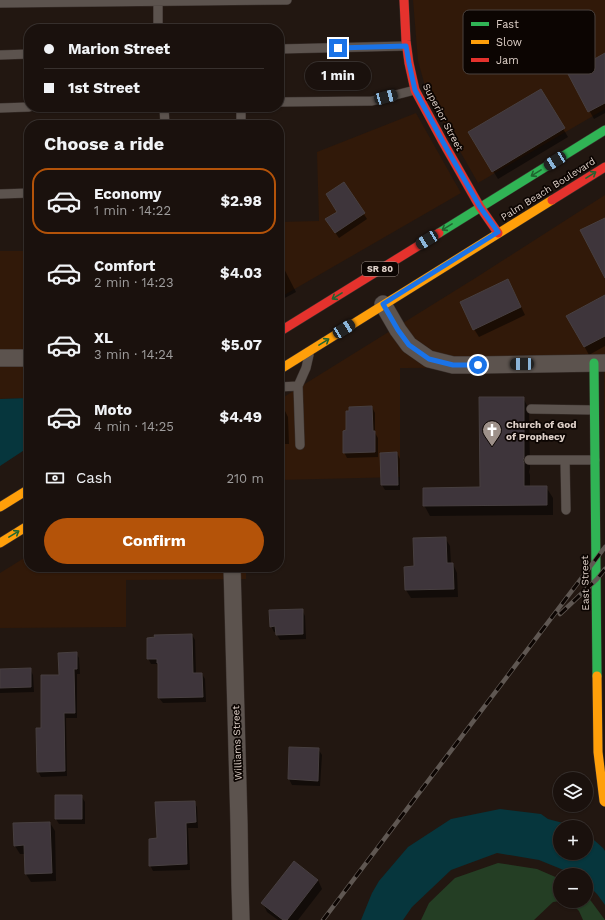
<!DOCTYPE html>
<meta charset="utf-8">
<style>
:root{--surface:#1a110d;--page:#231a16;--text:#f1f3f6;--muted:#9f9d9d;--line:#38312e;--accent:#b45309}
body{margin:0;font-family:"Work Sans",sans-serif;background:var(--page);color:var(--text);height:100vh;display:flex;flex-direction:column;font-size:15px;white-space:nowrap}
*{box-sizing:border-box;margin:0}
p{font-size:13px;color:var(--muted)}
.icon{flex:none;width:22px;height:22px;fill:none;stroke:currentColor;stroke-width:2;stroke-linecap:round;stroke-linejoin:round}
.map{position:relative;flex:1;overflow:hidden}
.panel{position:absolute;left:24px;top:120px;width:260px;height:452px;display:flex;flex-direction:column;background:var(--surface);border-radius:16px;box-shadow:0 1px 3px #0004,0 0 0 1px var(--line)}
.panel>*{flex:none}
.top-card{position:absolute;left:24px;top:24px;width:260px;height:88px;border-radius:16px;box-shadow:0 1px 3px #0004,0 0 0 1px var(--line);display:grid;align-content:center;height:88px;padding:0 20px;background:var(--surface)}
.controls{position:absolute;left:553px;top:772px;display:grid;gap:8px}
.controls a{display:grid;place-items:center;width:40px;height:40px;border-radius:50%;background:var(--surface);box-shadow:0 1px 3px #0004,0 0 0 1px var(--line);font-size:20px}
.end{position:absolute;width:18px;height:18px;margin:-9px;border:5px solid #1a73e8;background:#fff;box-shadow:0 0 0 2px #fff}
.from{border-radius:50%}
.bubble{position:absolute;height:28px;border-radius:14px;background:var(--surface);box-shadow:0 1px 3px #0004,0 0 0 1px var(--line);font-size:13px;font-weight:700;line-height:28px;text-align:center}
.car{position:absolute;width:12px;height:24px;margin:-12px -6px;border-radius:5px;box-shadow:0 0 3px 1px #0007;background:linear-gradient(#222 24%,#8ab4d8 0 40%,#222 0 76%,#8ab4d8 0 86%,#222 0)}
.top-card b{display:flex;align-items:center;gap:14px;height:38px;font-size:15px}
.top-card b+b{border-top:1px solid var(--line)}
.top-card i{width:10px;height:10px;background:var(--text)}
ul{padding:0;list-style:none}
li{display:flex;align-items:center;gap:12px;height:66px;margin:0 8px 6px;padding:0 12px;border:2px solid transparent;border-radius:16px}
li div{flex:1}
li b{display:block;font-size:15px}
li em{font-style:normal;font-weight:700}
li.active{border-color:var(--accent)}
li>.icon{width:36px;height:36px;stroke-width:1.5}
h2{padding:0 20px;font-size:18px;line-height:48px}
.pay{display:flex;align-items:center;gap:10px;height:44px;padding:0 20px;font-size:15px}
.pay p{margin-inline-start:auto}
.action{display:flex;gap:8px;margin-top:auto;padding:8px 20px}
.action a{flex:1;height:46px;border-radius:24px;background:var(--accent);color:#fff;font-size:16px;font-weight:700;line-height:46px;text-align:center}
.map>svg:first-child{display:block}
.built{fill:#311909}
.green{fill:#243e24}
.water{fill:#06363d}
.shadow{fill:#0007}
.building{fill:#3e353b;stroke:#473f40}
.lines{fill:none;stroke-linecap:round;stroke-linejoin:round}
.lane-casing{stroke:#3a312d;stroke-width:10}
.street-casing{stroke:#3a312d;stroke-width:18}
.fast-casing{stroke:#3a312d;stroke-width:10}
.slow-casing{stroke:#3a312d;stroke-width:10}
.jam-casing{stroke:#3a312d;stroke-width:10}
.lane{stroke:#5c534e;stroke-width:9}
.street{stroke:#5c534e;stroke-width:17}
.fast{stroke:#30b455;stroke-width:9}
.slow{stroke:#ff9f0a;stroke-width:9}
.jam{stroke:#e5322d;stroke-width:9}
.rail-casing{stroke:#5f5752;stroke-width:4.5}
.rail{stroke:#0c0502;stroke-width:3;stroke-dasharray:9;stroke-linecap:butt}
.oneway{stroke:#206530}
.route{stroke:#1a73e8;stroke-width:5}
.labels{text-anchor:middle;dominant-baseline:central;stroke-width:3.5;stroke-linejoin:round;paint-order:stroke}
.shield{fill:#0c0502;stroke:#a0948d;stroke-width:1}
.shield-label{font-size:9px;font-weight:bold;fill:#dfd1c9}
.street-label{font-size:10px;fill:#dfd1c9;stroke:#0c0502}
.poi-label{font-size:10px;font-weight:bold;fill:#dfd1c9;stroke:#0c0502;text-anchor:start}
.key{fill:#0c0502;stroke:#4b423e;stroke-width:1}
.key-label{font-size:11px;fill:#dfd1c9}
</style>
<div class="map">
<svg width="605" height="920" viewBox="0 0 605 920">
<rect width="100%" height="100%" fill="#221711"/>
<path class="built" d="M 413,0 L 605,0 L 605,109 L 478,183 L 427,93 L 418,61 Z
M 416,113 L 461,193 L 279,298 L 279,222 L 319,221 L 317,152 Z
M 605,195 L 605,539 L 604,367 L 400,368 L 400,477 L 279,480 L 279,400 L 477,277 Z
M 0,251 L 23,251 L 23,358 L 29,359 L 29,398 L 0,399 Z
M 29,555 L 29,567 L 246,567 L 246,579 L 126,580 L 126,627 L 0,628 L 0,573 Z"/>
<path class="green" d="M 498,863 L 537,869 L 560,879 L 560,901 L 553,902 L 534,920 L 421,920 L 429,903 L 455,878 Z
M 586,895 L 591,901 L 605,920 L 583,920 L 579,911 L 569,901 L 586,901 Z"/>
<path class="water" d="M 29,398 L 29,447 L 0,466 L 0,399 Z
M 500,809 L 541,814 L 548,819 L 578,827 L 560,827 L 560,853 L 586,853 L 586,833 L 603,848 L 605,851 L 605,905 L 597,894 L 586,883 L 586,875 L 578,875 L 574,871 L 566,871 L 539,860 L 497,853 L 451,870 L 412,907 L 403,920 L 361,920 L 372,893 L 379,881 L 408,847 L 451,819 Z"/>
<path class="shadow" d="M 605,54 L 605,113 L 594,119 L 569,74 Z
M 540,90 L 568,137 L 498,179 L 470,133 Z
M 344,183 L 367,219 L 339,238 L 330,225 L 338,212 Z
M 279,259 L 296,292 L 281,300 L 279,297 Z
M 512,288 L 525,315 L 479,337 L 474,329 Z
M 605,296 L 605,346 L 589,355 L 568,316 Z
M 523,398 L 529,409 L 530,468 L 529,472 L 530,475 L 530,487 L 546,487 L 553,498 L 553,515 L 430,516 L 424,505 L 481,488 Z
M 372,407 L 375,413 L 375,433 L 378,438 L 378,457 L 347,458 L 344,452 L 347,431 Z
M 279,411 L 285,411 L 288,417 L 289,444 L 279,444 Z
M 397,453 L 400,459 L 400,490 L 385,490 L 382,485 Z
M 445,538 L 450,546 L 451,564 L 453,564 L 457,573 L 458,597 L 411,598 L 406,590 L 415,567 Z
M 92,567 L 134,567 L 134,569 L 95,572 Z
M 302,610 L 305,616 L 306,639 L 280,640 L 277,635 L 276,632 L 274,632 L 271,626 Z
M 192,635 L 195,640 L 196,674 L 202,674 L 205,679 L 206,702 L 163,703 L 159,698 L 159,664 L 151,664 L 148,658 Z
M 76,653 L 79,658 L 80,674 L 77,674 L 77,718 L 66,718 L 67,776 L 41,777 L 38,771 L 42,729 L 60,676 Z
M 30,669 L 33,675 L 34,692 L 0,693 L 0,670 Z
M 290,748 L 318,749 L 322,755 L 320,786 L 292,785 L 289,779 Z
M 81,796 L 85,802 L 85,824 L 59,824 L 56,819 Z
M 194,802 L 197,807 L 198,828 L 188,828 L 190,870 L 153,871 L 150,865 L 158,839 Z
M 50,823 L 55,831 L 56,881 L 31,882 L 26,874 L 26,854 L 20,854 L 15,846 Z
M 295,862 L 318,880 L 322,889 L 298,920 L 278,920 L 267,912 L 263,903 Z"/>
<path class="building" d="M 605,53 L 605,103 L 588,112 L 568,74 Z
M 541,89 L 565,128 L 492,172 L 468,132 Z
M 344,182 L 365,213 L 335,233 L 325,219 L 337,212 L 326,194 Z
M 605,218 L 605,278 L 580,230 Z
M 508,279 L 521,307 L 473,330 L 460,302 Z
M 605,295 L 605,336 L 584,347 L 566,316 Z
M 479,397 L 524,397 L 524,457 L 523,460 L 524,463 L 524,486 L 547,486 L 547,505 L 423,506 L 423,488 L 480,487 Z
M 372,406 L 373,431 L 375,431 L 375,452 L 343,453 L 343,431 L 346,430 L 346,411 L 349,411 L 349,407 Z
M 397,452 L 398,485 L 381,485 L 380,453 Z
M 446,537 L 447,563 L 453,563 L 454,589 L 405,590 L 404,567 L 414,566 L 413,538 Z
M 303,609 L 303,634 L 276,635 L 275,626 L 270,627 L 269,610 Z
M 192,634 L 193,673 L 202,673 L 203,697 L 158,698 L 158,663 L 157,663 L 157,659 L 147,659 L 147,638 L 155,637 L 154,635 Z
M 77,652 L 77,669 L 74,669 L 75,713 L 64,713 L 65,771 L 37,772 L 36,728 L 41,728 L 41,675 L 59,675 L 58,653 Z
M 31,668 L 31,687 L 0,688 L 0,669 Z
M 289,747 L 319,748 L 318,781 L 288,779 Z
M 55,795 L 82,795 L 82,819 L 55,819 Z
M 195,801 L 196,822 L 186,823 L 187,864 L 149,866 L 149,839 L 157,838 L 155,802 Z
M 50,822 L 52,873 L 25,874 L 24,845 L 14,846 L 13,823 Z
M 294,861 L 318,880 L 287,920 L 283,920 L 261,903 Z"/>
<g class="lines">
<defs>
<path id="lane" d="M 158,2 L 158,29
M 0,3 L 287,0
M 279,49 L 406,46
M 0,55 L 29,54
M 279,102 L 372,101 L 415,90
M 164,107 L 165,125
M 241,107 L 241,125
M 0,108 L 29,107
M 0,194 L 29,193
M 298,386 L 300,445
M 279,387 L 298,386 L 306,368 L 309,355
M 531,409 L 594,410
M 529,460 L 595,460
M 565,460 L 566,510"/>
<path id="street" d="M 383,304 L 398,330 L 409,345 L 429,359 L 453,365 L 478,365 L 605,363
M 0,358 L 29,358
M 232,567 L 239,824 L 240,885 L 241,920"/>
<path id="fast" d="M 439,233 L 605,130
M 594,363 L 597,676"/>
<path id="slow" d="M 279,370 L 552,200
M 0,507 L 29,489
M 0,543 L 29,525
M 597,676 L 598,752 L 604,801 L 605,802"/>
<path id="jam" d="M 404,0 L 406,41 L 409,63 L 415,90 L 443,142 L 480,207 L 498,233
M 552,200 L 605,167
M 279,332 L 439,233"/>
</defs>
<use href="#lane" class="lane-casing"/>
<use href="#street" class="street-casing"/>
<use href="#fast" class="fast-casing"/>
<use href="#slow" class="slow-casing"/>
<use href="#jam" class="jam-casing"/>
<use href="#lane" class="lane"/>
<use href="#street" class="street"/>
<use href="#fast" class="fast"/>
<use href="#slow" class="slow"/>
<use href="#jam" class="jam"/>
<defs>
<path id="rail" d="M 560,614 L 597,579 L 605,569
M 323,920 L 605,547"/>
</defs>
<use href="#rail" class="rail-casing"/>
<use href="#rail" class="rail"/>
</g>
<defs><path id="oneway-shaft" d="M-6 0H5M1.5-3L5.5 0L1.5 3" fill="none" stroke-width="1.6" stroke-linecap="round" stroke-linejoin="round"/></defs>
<g class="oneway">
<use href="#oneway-shaft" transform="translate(536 173) rotate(148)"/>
<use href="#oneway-shaft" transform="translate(591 175) rotate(-32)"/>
<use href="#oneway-shaft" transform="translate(447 227) rotate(148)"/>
<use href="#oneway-shaft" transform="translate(337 296) rotate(148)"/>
<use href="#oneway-shaft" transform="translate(324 342) rotate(-32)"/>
<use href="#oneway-shaft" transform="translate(14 534) rotate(-31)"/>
</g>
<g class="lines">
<path class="route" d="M 338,48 L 406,46 L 409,63 L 415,90 L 443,142 L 480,207 L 498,232 L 383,304 L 398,330 L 409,345 L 429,359 L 453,365 L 478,365"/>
</g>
<defs>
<symbol id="church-pin" viewBox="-11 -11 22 30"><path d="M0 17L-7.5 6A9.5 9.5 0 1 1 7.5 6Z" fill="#9d9089" stroke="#0c0502"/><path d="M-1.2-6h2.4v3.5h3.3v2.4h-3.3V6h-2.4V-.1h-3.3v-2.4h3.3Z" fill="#fff"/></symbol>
</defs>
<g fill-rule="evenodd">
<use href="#church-pin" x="481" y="419" width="22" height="30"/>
</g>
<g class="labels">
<rect class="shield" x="362" y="262" width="36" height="14" rx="3"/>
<g class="shield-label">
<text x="380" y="269">SR 80</text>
</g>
<g class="street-label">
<text transform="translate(443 117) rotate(62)">Superior Street</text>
<text transform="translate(548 189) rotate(-32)">Palm Beach Boulevard</text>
<text transform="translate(585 583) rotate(-91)">East Street</text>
<text transform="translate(237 743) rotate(-92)">Williams Street</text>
</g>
<g class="poi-label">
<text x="506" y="424">Church of God<tspan x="506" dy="12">of Prophecy</tspan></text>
</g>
</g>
<rect x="463" y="10" width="132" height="64" rx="6" class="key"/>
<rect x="471" y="22" width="18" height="4" fill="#30b455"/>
<rect x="471" y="40" width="18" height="4" fill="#ff9f0a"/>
<rect x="471" y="58" width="18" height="4" fill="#e5322d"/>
<g class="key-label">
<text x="496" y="28">Fast</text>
<text x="496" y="46">Slow</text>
<text x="496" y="64">Jam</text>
</g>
</svg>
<div class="controls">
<a><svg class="icon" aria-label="layers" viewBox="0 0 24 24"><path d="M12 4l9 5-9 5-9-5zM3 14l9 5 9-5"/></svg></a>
<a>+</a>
<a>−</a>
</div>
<i class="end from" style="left:478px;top:365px"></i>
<i class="end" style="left:338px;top:48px"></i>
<div class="bubble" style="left:305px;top:62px;width:66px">1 min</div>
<i class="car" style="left:386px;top:97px;rotate:75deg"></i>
<i class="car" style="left:555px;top:161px;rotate:238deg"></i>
<i class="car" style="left:427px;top:240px;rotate:238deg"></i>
<i class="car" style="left:344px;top:329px;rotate:58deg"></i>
<i class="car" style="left:522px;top:364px;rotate:269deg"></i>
<div class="top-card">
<b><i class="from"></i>Marion Street</b>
<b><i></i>1st Street</b>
</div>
<section class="panel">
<h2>Choose a ride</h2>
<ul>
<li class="active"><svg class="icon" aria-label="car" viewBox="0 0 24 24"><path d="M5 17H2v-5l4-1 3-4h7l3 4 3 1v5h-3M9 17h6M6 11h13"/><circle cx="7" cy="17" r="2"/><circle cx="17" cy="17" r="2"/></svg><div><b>Economy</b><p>1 min · 14:22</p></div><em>$2.98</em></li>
<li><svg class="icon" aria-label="car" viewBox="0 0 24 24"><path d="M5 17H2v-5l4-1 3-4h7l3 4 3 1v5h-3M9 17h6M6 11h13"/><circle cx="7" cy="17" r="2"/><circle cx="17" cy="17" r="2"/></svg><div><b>Comfort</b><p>2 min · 14:23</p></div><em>$4.03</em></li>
<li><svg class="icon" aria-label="car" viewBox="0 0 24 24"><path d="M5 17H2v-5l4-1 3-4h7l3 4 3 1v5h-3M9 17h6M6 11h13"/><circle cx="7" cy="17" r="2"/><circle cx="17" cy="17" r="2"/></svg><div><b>XL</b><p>3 min · 14:24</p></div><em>$5.07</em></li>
<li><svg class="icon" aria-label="car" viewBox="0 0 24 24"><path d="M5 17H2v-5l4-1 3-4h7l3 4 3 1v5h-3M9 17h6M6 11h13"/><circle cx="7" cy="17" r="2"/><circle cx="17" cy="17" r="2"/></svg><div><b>Moto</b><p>4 min · 14:25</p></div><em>$4.49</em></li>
</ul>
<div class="pay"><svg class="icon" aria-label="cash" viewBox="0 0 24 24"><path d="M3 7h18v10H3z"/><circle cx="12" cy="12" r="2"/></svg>Cash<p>210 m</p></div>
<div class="action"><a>Confirm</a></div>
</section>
</div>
